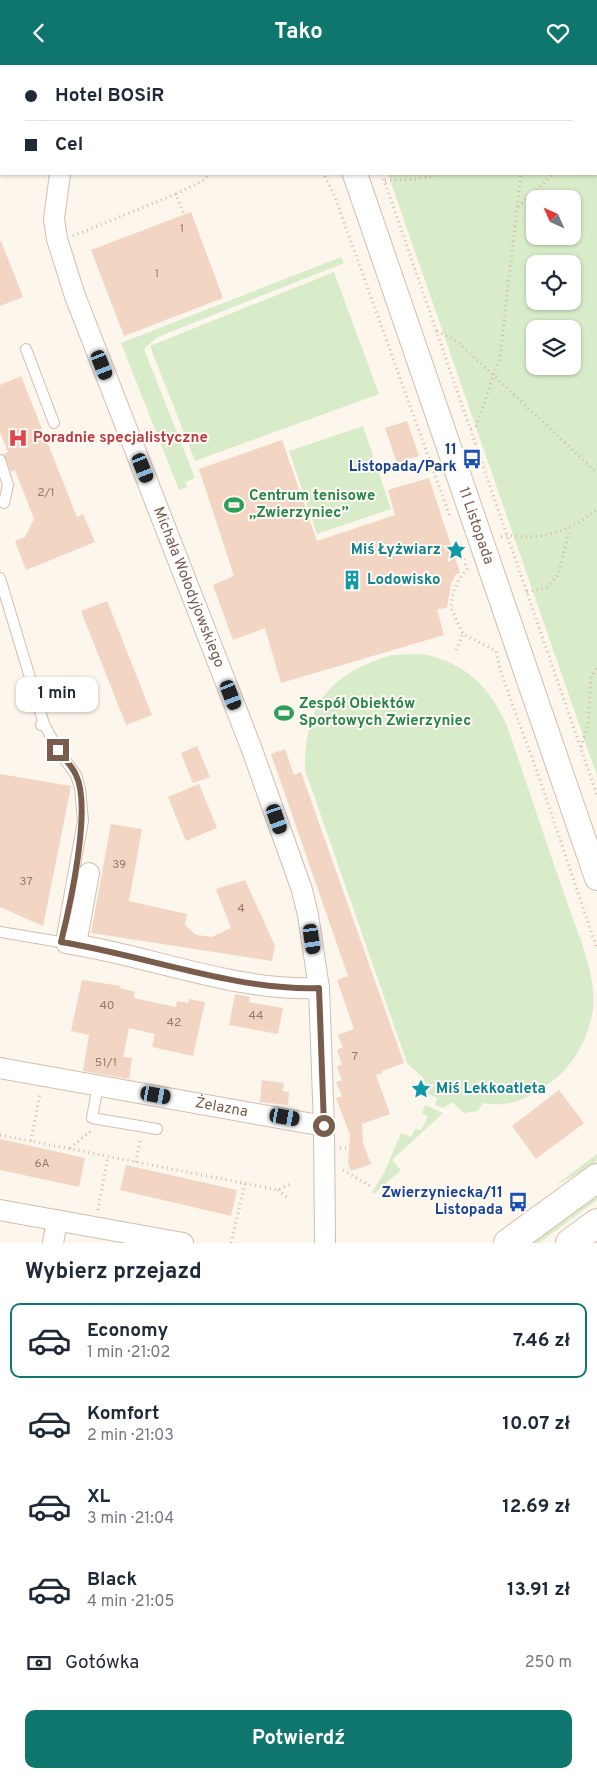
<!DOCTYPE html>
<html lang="pl">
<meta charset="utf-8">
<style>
:root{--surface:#fff;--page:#f6f6f7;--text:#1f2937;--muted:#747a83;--line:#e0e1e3;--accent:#0f766e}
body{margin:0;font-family:Overpass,sans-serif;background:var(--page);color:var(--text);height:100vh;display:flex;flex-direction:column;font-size:19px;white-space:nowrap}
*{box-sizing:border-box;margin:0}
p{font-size:16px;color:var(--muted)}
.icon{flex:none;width:28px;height:28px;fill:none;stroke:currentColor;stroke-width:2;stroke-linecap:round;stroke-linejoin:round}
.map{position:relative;height:1178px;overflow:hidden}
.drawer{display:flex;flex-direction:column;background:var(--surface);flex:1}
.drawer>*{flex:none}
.guide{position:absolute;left:0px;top:0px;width:598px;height:110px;box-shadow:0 1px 4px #0004;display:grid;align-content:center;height:110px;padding:0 25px;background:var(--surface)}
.needle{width:32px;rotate:315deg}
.tools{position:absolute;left:526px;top:125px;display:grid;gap:10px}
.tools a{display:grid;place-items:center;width:55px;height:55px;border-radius:10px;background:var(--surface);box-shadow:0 1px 4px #0004;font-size:25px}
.end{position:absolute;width:22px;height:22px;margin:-11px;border:6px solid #7a5c4d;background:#fff;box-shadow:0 0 0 2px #fff}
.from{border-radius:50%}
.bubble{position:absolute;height:35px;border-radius:10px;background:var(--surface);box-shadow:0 1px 4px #0004;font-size:16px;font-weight:700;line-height:35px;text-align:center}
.car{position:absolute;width:15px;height:30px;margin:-15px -8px;border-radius:6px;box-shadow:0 0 4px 1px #0007;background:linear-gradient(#222 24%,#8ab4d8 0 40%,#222 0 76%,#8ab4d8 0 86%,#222 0)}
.guide b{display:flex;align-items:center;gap:18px;height:48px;font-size:19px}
.guide b+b{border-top:1px solid var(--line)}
.guide i{width:12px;height:12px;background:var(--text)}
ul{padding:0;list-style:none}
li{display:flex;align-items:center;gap:15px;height:75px;margin:0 10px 8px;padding:0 15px;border:2px solid transparent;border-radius:10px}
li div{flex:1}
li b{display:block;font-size:19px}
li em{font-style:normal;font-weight:700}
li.active{border-color:var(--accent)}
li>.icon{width:45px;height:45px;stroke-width:1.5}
h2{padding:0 25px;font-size:22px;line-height:60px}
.pay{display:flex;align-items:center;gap:12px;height:55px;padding:0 25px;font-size:19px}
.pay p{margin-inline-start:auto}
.action{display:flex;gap:10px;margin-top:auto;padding:10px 25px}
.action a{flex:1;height:58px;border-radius:10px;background:var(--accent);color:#fff;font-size:20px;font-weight:700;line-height:58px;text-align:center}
header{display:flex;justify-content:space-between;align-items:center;height:65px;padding:0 25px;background:var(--accent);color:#fff;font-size:22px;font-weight:700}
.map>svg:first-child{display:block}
.green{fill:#d8ecc9;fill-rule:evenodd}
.building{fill:#f3d5c3}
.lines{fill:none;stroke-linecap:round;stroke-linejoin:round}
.service-casing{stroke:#d1beb0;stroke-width:12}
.minor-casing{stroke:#d1beb0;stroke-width:22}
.tertiary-casing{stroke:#d1beb0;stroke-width:26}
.secondary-casing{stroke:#d6c0b0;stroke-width:30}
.path{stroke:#d9b8a5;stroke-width:3;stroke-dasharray:1 4;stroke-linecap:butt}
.service{stroke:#fff;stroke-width:10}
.minor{stroke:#fff;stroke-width:20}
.tertiary{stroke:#fff;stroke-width:24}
.secondary{stroke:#fff;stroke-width:28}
.route{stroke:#7a5c4d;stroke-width:6}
.labels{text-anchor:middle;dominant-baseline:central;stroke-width:4;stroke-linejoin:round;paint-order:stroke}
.number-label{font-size:12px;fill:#987a6a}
.health-label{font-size:15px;font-weight:bold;fill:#be3a42;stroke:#fffaf3;text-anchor:start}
.transit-label{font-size:15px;font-weight:bold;fill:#164399;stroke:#fffaf3;text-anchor:end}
.leisure-label{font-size:15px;font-weight:bold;fill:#27864d;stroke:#fffaf3;text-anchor:start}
.street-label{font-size:15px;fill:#7a5c4d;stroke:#fffaf3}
.culture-label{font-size:15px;font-weight:bold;fill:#0d838f;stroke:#fffaf3;text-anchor:start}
</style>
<header><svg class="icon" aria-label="back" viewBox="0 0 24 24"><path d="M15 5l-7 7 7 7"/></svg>Tako<svg class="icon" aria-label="heart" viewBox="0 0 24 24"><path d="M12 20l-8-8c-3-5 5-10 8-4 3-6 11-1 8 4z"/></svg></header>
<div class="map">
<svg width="597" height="1178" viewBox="0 0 597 1178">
<rect width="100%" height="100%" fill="#fdf6ec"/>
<path class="green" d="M 105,0 L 299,0 L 299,1 L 105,1 Z
M 354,0 L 597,0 L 597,711 L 388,109 L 596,109 L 596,1 ZM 535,134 L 572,134 L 572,171 L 535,171 ZM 535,199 L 572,199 L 572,236 L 535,236 ZM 535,264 L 572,264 L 572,301 L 535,301 Z
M 341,192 L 344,198 L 158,272 L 144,284 L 195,413 L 185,417 L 187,422 L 179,425 L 121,278 Z
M 334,207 L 379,329 L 195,396 L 150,281 Z
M 363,361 L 391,444 L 317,469 L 289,386 Z
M 392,590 C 403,590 416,588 427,590 C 468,600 490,623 507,661 C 527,719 546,777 566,834 C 577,867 597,909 593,944 C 589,973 572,1004 547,1020 C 527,1034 508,1043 483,1038 L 478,1046 L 464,1048 L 452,1037 L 444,1043 L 435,1040 L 437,1033 L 420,1025 L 424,1014 L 407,998 L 305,705 C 305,639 329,609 392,590 Z
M 425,1040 L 443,1048 L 392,1095 L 401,1105 L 374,1129 L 372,1127 L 384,1108 L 401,1068 L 411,1072 L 415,1064 L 421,1065 L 428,1051 L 422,1049 Z
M 597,1089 L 596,1099 L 556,1120 Z
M 597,1125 L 597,1135 L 539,1178 L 526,1178 Z"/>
<path class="building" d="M 191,147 L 223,233 L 124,271 L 91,185 Z
M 1,176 L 23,232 L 0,241 L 0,177 Z
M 21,311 L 77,452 L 83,449 L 95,477 L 26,505 L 15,476 L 25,472 L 34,454 L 15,405 L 11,407 L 3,389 L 8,387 L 0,367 L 0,320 Z
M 407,356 L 419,391 L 397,398 L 385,363 Z
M 282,375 L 317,476 L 395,450 L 388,425 L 429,413 L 460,508 L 456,509 L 451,519 L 447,543 L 437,544 L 444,570 L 281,618 L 265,563 L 233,575 L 213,520 L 234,511 L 199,404 Z
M 107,536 L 152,650 L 126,660 L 81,546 Z
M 197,681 L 210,712 L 193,718 L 181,688 Z
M 285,684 L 294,710 L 301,707 L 404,998 L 382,1006 L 382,1008 L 376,1010 L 390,1049 L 362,1059 L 363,1078 L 371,1099 L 351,1106 L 348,1098 L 350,1070 L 336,1033 L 342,1031 L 336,1017 L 342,1015 L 337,1002 L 342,999 L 337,985 L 343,982 L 338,970 L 354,964 L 337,915 L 348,911 L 271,689 Z
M 0,709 L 71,721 L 43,861 L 0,842 Z
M 199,719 L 217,763 L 186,776 L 168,732 Z
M 111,759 L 142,764 L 129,836 L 187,849 L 185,860 L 196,870 L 212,872 L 231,863 L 216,824 L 245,815 L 275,881 L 272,896 L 91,868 Z
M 82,915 L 121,921 L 120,923 L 135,927 L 134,933 L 176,942 L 177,936 L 188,938 L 189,934 L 205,937 L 193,991 L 152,982 L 155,969 L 129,963 L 123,992 L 132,993 L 129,1014 L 83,1006 L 89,970 L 71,966 Z
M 235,929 L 250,932 L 249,937 L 283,943 L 278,969 L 229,960 Z
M 262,1015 L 284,1018 L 283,1026 L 289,1027 L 288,1040 L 260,1037 Z
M 559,1025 L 584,1058 L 536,1094 L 512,1061 Z
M 0,1074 L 85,1093 L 79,1122 L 0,1105 Z
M 126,1100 L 237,1125 L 231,1151 L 120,1125 Z"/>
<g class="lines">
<defs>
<path id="service" d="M 20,0 L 22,1
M 26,284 L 54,358
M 0,395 L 8,420 L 4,438
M 0,513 L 44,659 L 41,660
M 44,659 L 58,685 L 76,710 L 80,723 L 83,756 L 61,877
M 0,867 L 66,878
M 98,1020 L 92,1053 L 157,1064"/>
<g id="minor">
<path id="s1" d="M 60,109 L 54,154 L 57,174 L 75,231 L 251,682 L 302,825 L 308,850 L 319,923 L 324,1061 L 325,1178"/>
<path d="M 66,878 C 148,890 235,927 319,923"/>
<path d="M 76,879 L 89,808"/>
<path id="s2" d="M 0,1003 L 324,1061"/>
<path d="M 0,1145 L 183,1178"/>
<path d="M 53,1178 L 57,1155"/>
</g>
<g id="tertiary">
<path d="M 319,0 L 319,1"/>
<path id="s3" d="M 355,109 L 597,813"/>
</g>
<path id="secondary" d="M 508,1178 L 597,1113
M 570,1178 L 597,1158"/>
</defs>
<use href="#service" class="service-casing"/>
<use href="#minor" class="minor-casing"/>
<use href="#tertiary" class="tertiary-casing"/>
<use href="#secondary" class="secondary-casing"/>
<path class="path" d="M 345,0 L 345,1
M 174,1 L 177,0
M 534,1 L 534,0
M 596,28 L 597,27
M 0,97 L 1,95
M 320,109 L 325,112 L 335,132 L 450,452
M 382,109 L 597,730
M 385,116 L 417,114 L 445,109
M 176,129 L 204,115 L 209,109
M 518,142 L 553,109
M 73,171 L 176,129 L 184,150
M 437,266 L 459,278 L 597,408
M 471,364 L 476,361 L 500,292 L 521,109
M 501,472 C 510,469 518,472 528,472 C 552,472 579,460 597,444
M 464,494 L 467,504 L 458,516 L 453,528 L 451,543 L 463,569 L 496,586 L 501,608 L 539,712 L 597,884
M 527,527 L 547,522 L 558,510 L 570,463
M 456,585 L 463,569
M 581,682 L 588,660 L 591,613 L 597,602
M 0,1070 L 278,1125 L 290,1119
M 31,1076 L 40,1027
M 70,1083 L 92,1065
M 340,1083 L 349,1083
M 136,1097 L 140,1075 L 138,1074
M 343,1105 L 370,1121
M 278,1125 L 288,1133
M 98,1145 L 108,1091
M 231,1178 L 245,1119"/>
<use href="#service" class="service"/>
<use href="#minor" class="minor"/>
<use href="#tertiary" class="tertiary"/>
<use href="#secondary" class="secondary"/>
</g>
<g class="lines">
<path class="route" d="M 58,685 C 64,693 72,701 76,710 C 92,742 70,841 61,877 C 143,890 236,926 319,923 L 324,1061"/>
</g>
<defs>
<symbol id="hospital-bare" viewBox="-9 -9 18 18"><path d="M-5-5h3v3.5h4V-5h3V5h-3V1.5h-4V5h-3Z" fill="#e0444e" stroke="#fffaf3" stroke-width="2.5" paint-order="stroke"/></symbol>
<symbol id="bus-bare" viewBox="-9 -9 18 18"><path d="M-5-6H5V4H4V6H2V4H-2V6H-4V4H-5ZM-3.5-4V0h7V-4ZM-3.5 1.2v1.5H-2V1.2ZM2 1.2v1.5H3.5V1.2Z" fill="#1a4fb4" stroke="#fffaf3" stroke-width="2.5" paint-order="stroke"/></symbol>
<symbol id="stadium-bare" viewBox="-9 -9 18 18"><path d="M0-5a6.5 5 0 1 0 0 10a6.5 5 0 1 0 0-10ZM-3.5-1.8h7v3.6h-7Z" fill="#2e9e5b" stroke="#fffaf3" stroke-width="2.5" paint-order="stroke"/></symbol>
<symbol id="sight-bare" viewBox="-9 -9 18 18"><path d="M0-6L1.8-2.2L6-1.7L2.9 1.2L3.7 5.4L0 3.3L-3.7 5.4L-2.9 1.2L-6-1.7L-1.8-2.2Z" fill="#0f9aa8" stroke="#fffaf3" stroke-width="2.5" paint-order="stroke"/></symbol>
<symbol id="building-bare" viewBox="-9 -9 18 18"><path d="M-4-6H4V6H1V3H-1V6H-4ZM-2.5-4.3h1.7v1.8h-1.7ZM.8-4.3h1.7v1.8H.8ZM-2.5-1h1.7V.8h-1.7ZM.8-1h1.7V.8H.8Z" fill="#0f9aa8" stroke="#fffaf3" stroke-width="2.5" paint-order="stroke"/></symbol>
</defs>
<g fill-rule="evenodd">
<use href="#hospital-bare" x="4" y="359" width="28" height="28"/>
<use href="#bus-bare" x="458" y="380" width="28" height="28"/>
<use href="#stadium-bare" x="220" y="426" width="28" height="28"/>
<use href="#sight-bare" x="442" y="471" width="28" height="28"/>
<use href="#building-bare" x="338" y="501" width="28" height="28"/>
<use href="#stadium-bare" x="270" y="634" width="28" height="28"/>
<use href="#sight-bare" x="407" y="1010" width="28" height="28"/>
<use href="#bus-bare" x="504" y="1123" width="28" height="28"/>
</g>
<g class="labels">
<g class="number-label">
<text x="182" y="164">1</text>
<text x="157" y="209">1</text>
<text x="46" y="428">2/1</text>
<text x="119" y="800">39</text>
<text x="26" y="817">37</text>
<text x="241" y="844">4</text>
<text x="107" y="941">40</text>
<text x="256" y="951">44</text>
<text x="174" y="958">42</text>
<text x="355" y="992">7</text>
<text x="106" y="998">51/1</text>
<text x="42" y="1099">6A</text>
</g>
<g class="health-label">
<text x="33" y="373">Poradnie specjalistyczne</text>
</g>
<g class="transit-label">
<text x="457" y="385">11<tspan x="457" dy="17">Listopada/Park</tspan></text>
<text x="503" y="1128">Zwierzyniecka/11<tspan x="503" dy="17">Listopada</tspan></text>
</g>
<g class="leisure-label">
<text x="249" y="431">Centrum tenisowe<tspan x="249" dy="17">„Zwierzyniec”</tspan></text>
<text x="299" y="639">Zespół Obiektów<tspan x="299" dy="17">Sportowych Zwierzyniec</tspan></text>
</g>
<g class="street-label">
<text stroke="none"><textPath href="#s3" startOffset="372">11 Listopada</textPath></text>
<text stroke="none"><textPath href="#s1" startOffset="438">Michała Wołodyjowskiego</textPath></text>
<text stroke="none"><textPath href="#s2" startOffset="225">Żelazna</textPath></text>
</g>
<g class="culture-label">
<text x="441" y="485" text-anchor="end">Miś Łyżwiarz</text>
<text x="367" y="515">Lodowisko</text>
<text x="436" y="1024">Miś Lekkoatleta</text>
</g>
</g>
</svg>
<div class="tools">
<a><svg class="needle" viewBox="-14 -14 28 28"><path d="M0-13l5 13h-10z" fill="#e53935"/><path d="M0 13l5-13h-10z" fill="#747a83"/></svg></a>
<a><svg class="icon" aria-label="locate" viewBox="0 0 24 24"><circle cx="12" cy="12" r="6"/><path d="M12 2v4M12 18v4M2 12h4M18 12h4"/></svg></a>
<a><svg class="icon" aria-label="layers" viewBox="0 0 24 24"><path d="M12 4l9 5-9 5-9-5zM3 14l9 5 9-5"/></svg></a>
</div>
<i class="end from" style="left:324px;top:1061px"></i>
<i class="end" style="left:58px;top:685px"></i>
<div class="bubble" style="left:16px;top:612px;width:82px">1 min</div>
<i class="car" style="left:102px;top:300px;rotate:158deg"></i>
<i class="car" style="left:143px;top:403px;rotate:158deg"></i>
<i class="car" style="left:231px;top:630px;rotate:159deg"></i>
<i class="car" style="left:277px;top:754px;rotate:161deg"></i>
<i class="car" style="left:312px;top:874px;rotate:172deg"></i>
<i class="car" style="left:156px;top:1030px;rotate:100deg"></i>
<i class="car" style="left:285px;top:1052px;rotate:100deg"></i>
<div class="guide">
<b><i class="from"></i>Hotel BOSiR</b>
<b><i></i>Cel</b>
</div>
</div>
<section class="drawer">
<h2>Wybierz przejazd</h2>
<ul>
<li class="active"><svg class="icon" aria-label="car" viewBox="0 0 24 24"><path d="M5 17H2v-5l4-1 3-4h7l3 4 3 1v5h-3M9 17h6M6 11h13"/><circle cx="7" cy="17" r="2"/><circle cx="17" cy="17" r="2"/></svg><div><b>Economy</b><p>1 min · 21:02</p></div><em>7.46 zł</em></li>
<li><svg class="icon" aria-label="car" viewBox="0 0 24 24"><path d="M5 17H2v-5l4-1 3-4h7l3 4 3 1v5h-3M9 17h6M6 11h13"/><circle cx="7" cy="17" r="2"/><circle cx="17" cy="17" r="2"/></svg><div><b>Komfort</b><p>2 min · 21:03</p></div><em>10.07 zł</em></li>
<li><svg class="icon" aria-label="car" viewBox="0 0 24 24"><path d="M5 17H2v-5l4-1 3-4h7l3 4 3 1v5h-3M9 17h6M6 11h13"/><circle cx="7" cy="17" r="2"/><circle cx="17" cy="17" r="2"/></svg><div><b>XL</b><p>3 min · 21:04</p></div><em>12.69 zł</em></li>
<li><svg class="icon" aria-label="car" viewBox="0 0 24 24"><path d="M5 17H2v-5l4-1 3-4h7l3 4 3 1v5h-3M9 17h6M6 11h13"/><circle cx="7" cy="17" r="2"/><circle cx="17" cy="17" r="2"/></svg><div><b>Black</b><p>4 min · 21:05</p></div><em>13.91 zł</em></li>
</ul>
<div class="pay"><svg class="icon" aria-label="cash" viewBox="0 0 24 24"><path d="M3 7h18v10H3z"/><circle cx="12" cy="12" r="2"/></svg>Gotówka<p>250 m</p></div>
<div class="action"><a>Potwierdź</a></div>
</section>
